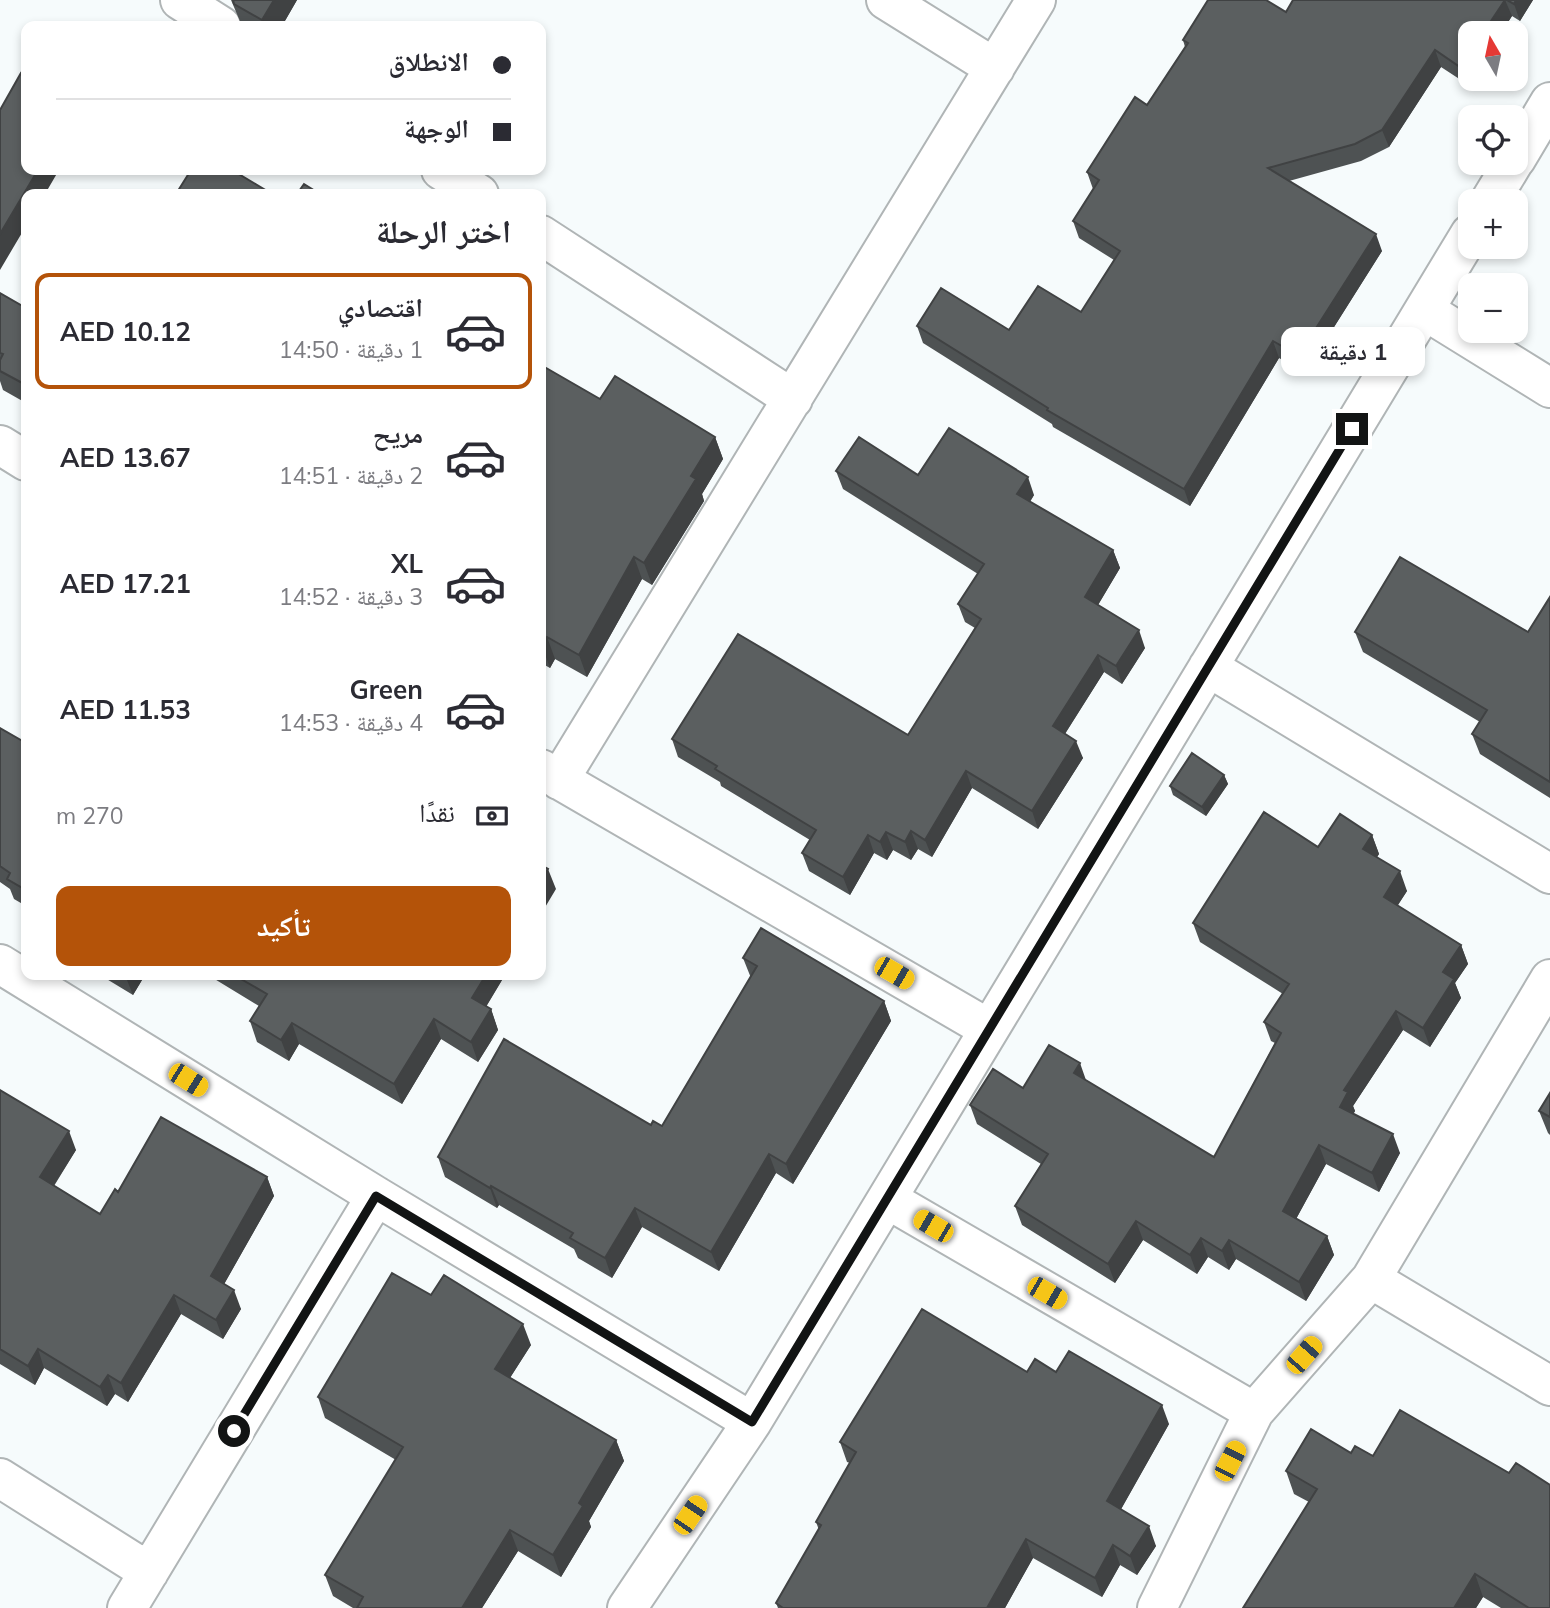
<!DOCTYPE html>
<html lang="ar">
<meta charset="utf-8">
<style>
:root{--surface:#fff;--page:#f7f7f7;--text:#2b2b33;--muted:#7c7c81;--line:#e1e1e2;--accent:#b45309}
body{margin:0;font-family:Mulish,"Noto Naskh Arabic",sans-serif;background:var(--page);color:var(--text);direction:rtl;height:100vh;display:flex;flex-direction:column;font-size:26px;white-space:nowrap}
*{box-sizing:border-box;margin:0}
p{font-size:23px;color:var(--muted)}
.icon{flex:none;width:38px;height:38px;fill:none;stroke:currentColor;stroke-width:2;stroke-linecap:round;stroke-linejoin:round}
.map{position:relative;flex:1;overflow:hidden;direction:ltr}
.sheet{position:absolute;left:21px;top:189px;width:525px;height:791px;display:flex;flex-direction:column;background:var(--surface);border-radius:14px;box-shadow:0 4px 10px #0003;direction:rtl}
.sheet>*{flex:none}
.banner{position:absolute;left:21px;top:21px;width:525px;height:154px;border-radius:14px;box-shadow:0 4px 10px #0003;direction:rtl;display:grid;align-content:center;height:154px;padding:0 35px;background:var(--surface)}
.needle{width:46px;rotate:351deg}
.buttons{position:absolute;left:1458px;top:21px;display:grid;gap:14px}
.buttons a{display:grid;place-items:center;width:70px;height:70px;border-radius:14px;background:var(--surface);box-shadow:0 4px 10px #0003;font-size:35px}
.end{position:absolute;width:32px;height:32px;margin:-16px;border:9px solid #121414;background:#fff;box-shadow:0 0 0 4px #fff}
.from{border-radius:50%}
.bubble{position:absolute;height:49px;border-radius:14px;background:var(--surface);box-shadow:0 4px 10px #0003;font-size:23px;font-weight:700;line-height:49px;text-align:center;direction:rtl}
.car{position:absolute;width:21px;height:42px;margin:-21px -10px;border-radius:9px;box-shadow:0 0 5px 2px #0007;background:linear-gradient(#f5c518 24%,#345 0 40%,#f5c518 0 76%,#345 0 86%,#f5c518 0)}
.banner b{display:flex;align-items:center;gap:24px;height:66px;font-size:26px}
.banner b+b{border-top:2px solid var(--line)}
.banner i{width:18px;height:18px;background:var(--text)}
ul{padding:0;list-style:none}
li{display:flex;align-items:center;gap:21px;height:116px;margin:0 14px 10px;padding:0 21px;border:4px solid transparent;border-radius:14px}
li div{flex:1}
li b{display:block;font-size:26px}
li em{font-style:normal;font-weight:700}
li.selected{border-color:var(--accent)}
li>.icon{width:63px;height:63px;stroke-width:1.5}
h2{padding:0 35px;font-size:32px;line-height:84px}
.pay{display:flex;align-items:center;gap:18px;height:77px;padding:0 35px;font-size:26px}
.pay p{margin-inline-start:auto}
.action{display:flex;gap:14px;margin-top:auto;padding:14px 35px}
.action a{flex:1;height:80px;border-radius:14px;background:var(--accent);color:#fff;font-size:28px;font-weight:700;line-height:80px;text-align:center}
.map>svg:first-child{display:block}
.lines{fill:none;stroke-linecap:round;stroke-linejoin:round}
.minor-casing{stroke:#b0b5b6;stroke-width:42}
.minor{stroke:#fff;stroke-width:38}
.wall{fill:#4e5253}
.shaded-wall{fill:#404243}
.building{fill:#5b5f60;stroke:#404243;stroke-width:2}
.route{stroke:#121414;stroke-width:9}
</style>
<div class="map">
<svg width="1550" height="1608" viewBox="0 0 1550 1608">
<rect width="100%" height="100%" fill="#f6fbfc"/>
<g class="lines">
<defs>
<path id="minor" d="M 180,0 L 221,26
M 886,0 L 995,68
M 1516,159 L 1550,102
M 441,170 L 479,194
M 1490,201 L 1513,163
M 541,235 L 793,399
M 1424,310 L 1550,388
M 0,445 L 26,461
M 1208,667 L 1550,874
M 541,769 L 989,1029
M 559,780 L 1036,0
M 0,964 L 376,1196 L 752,1422
M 887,1199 L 1254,1412
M 1371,1279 L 1550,1386
M 0,1478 L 149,1572
M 127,1608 L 376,1196
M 627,1608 L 752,1422 L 1470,234
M 1157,1608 L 1254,1412 L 1371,1279 L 1550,979"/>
</defs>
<use href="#minor" class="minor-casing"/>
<use href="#minor" class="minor"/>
</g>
<path class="wall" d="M 231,0 L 297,0 L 282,26 L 242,26 Z
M 1293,0 L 1533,0 L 1520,21 L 1512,16 L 1501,33 L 1470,33 L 1467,84 L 1441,67 L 1389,147 L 1361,161 L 1289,181 L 1382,251 L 1317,354 L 1305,346 L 1293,366 L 1279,358 L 1190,506 L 1053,427 L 1052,424 L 923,343 L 917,326 L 1009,330 L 1081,312 L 1114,260 L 1079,238 L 1073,221 L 1093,189 L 1087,172 L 1147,105 L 1185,47 L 1183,40 L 1286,12 Z
M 0,293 L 26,308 L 26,403 L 3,390 L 0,381 Z
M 541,365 L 600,399 L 715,437 L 723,459 L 702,494 L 704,501 L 652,585 L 642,579 L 587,677 L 555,659 L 550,668 L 541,663 Z
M 836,471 L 918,475 L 1034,495 L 1030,502 L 1113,550 L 1120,568 L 1098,605 L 1145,648 L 1122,684 L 1104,672 L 1065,734 L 1083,758 L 1038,829 L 972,788 L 932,857 L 918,849 L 911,860 L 893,850 L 887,860 L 874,853 L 850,895 L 809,871 L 802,853 L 810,840 L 721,786 L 720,782 L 678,757 L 672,739 L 908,735 L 975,628 L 965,622 L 958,604 L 978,574 L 843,489 Z
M 1550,597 L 1550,798 L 1480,754 L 1472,734 L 1480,722 L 1363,652 L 1355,632 L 1528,632 Z
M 0,728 L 26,743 L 26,915 L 24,910 L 26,906 L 14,899 L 10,889 L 0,882 Z
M 1224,775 L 1228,784 L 1206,816 L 1173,795 L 1170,786 Z
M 1372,835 L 1379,854 L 1377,857 L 1407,891 L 1397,906 L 1461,945 L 1468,964 L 1455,983 L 1461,998 L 1430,1047 L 1403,1030 L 1353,1106 L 1355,1111 L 1353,1114 L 1400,1153 L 1379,1192 L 1326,1164 L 1296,1219 L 1327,1236 L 1334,1255 L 1306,1301 L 1236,1259 L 1229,1270 L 1208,1257 L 1197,1274 L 1143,1240 L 1115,1283 L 1022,1225 L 1015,1206 L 1041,1164 L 977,1124 L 970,1105 L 1023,1088 L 1086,1080 L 1214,1157 L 1275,1043 L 1271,1041 L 1264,1022 L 1283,994 L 1200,942 L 1193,923 L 1318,847 Z
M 743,958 L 884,1001 L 891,1021 L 793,1184 L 776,1173 L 719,1271 L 642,1227 L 612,1278 L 578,1258 L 574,1249 L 499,1205 L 497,1208 L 445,1177 L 438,1157 L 651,1125 L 662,1126 L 751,978 Z
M 100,975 L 145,975 L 133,995 Z
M 208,975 L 505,975 L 486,1007 L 491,1009 L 498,1030 L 478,1062 L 441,1039 L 402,1104 L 299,1044 L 289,1061 L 257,1042 L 250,1021 L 259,1006 Z
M 0,1090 L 76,1150 L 54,1186 L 100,1214 L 118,1192 L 267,1177 L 274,1196 L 224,1284 L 241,1309 L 223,1339 L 181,1314 L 128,1402 L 115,1394 L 107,1406 L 44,1368 L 35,1385 L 0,1364 Z
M 1550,1093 L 1550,1135 L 1548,1133 L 1539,1111 Z
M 431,1295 L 531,1345 L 510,1378 L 616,1440 L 624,1461 L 589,1521 L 591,1527 L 561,1577 L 518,1551 L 482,1608 L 353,1608 L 333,1596 L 325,1575 L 396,1460 L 325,1418 L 318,1397 Z
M 1027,1372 L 1056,1372 L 1169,1424 L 1121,1509 L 1156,1546 L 1137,1575 L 1120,1565 L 1102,1597 L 1033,1558 L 1005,1608 L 778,1608 L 776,1603 L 819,1530 L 816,1522 L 850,1463 L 847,1462 L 840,1442 Z
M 1351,1453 L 1509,1473 L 1550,1608 L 1501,1608 L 1483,1597 L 1476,1608 L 1243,1608 L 1309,1502 L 1294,1494 L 1286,1471 Z"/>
<path class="shaded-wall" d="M 274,0 L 297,0 L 282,26 L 264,26 L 262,20 Z
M 1505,0 L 1512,16 L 1501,33 L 1483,33 Z
M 1516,0 L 1533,0 L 1520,21 L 1514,4 Z
M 1435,50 L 1441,67 L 1389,147 L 1382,130 Z
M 1470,53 L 1470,79 L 1467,84 L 1460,67 Z
M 38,170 L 59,170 L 45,194 L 26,194 L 26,226 L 0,270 L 0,234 Z
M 1376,234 L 1382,251 L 1317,354 L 1311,336 Z
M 1299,329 L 1305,346 L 1293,366 L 1287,349 Z
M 1273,341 L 1279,358 L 1190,506 L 1184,489 Z
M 715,437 L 723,459 L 702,494 L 704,501 L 652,585 L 644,563 L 691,476 Z
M 1028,477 L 1034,495 L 1023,512 L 1017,494 Z
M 1113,550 L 1120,568 L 1092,615 L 1085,597 Z
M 634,557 L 642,579 L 587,677 L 579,655 Z
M 1139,630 L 1145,648 L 1122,684 L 1116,666 Z
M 547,637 L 555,659 L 550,668 L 542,646 Z
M 1098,655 L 1104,672 L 1059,743 L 1053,726 Z
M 1076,741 L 1083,758 L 1038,829 L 1032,811 Z
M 966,771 L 972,788 L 932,857 L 925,840 Z
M 1224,775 L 1228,784 L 1206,816 L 1202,807 Z
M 911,831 L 918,849 L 911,860 L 905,842 Z
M 886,832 L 893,850 L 887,860 L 880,842 Z
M 868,835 L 874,853 L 850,895 L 843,877 Z
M 1372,835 L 1379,854 L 1370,868 L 1363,849 Z
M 548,869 L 556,889 L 541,914 L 541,882 Z
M 1400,871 L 1407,891 L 1391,916 L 1384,897 Z
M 1461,945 L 1468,964 L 1455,983 L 1461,998 L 1430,1047 L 1423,1028 L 1443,972 Z
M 125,975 L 145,975 L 133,995 Z
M 486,975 L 505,975 L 479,1018 L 472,998 Z
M 884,1001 L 891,1021 L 793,1184 L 786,1164 Z
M 491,1009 L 498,1030 L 478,1062 L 471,1042 Z
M 1396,1011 L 1403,1030 L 1353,1106 L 1355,1111 L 1347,1126 L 1340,1107 L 1344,1090 Z
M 434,1019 L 441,1039 L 402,1104 L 394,1084 Z
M 292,1023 L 299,1044 L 289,1061 L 281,1040 Z
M 1080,1063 L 1087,1083 L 1074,1073 Z
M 69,1131 L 76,1150 L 47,1196 L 40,1177 Z
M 1393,1134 L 1400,1153 L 1379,1192 L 1372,1173 Z
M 1319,1145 L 1326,1164 L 1290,1230 L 1283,1211 Z
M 769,1154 L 776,1173 L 719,1271 L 711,1252 Z
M 267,1177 L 274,1196 L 218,1295 L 211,1276 Z
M 491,1186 L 499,1205 L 497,1208 L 490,1188 Z
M 635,1208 L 642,1227 L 612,1278 L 605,1258 Z
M 1136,1221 L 1143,1240 L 1115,1283 L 1108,1264 Z
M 1327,1236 L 1334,1255 L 1306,1301 L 1299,1282 Z
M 1201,1238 L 1208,1257 L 1197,1274 L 1190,1255 Z
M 1229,1240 L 1236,1259 L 1229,1270 L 1222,1251 Z
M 234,1290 L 241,1309 L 223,1339 L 216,1320 Z
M 174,1295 L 181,1314 L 128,1402 L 121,1383 Z
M 523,1324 L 531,1345 L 502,1390 L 495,1369 Z
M 38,1349 L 44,1368 L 35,1385 L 28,1366 Z
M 108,1375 L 115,1394 L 107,1406 L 100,1387 Z
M 1162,1405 L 1169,1424 L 1115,1520 L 1107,1501 Z
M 616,1440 L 624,1461 L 589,1521 L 591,1527 L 561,1577 L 553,1555 L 579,1503 Z
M 1149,1526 L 1156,1546 L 1137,1575 L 1130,1556 Z
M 510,1530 L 518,1551 L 482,1608 L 462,1608 Z
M 1026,1539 L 1033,1558 L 1005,1608 L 987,1608 Z
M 1113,1545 L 1120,1565 L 1102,1597 L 1095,1578 Z
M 1475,1574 L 1483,1597 L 1476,1608 L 1454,1608 Z"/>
<path class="building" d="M 233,0 L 274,0 L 262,20 L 234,4 Z
M 1208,0 L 1266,0 L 1286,12 L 1293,0 L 1505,0 L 1483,33 L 1470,33 L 1470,53 L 1460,67 L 1435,50 L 1382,130 L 1355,144 L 1268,168 L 1376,234 L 1311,336 L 1299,329 L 1287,349 L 1273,341 L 1184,489 L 1047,410 L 1048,408 L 917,326 L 941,288 L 1009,330 L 1038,286 L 1081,312 L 1120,251 L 1073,221 L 1099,180 L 1087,172 L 1135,97 L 1147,105 L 1188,43 L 1183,40 Z
M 1507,0 L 1516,0 L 1514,4 Z
M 21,73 L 26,76 L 26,170 L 38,170 L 0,234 L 0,110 Z
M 191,170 L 232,170 L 272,194 L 176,194 Z
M 304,184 L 320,194 L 297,194 Z
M 0,293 L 26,308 L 26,385 L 0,371 L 0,360 L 3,354 L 0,353 Z
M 541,365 L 600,399 L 615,376 L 715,437 L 691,476 L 696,479 L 644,563 L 634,557 L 579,655 L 547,637 L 542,646 L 541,646 Z
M 949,428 L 1028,477 L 1017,494 L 1113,550 L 1085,597 L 1139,630 L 1116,666 L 1098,655 L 1053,726 L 1076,741 L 1032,811 L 966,771 L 925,840 L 911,831 L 905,842 L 886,832 L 880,842 L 868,835 L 843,877 L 802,853 L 816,830 L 715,769 L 717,766 L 672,739 L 738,634 L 908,735 L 981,619 L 958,604 L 984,564 L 836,471 L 859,437 L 918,475 Z
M 1400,557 L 1528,632 L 1550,597 L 1550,782 L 1472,734 L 1487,710 L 1355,632 Z
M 0,728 L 26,743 L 26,890 L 7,879 L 10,873 L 0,866 Z
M 1192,753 L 1224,775 L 1202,807 L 1170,786 Z
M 1264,812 L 1318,847 L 1340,814 L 1372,835 L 1363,849 L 1400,871 L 1384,897 L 1461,945 L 1443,972 L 1454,979 L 1423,1028 L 1396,1011 L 1344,1090 L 1348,1092 L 1340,1107 L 1393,1134 L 1372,1173 L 1319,1145 L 1283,1211 L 1327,1236 L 1299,1282 L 1229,1240 L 1222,1251 L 1201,1238 L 1190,1255 L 1136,1221 L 1108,1264 L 1015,1206 L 1048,1154 L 970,1105 L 993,1069 L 1023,1088 L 1049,1045 L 1080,1063 L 1074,1073 L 1214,1157 L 1281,1033 L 1264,1022 L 1289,984 L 1193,923 Z
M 541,865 L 548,869 L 541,882 Z
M 761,928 L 884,1001 L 786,1164 L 769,1154 L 711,1252 L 635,1208 L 605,1258 L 570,1238 L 573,1233 L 491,1186 L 490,1188 L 438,1157 L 504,1039 L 651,1125 L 653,1121 L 662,1126 L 757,966 L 743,958 Z
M 234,975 L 486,975 L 472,998 L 491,1009 L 471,1042 L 434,1019 L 394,1084 L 292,1023 L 281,1040 L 250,1021 L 267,994 Z
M 0,1090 L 69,1131 L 40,1177 L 100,1214 L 115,1189 L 118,1192 L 161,1117 L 267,1177 L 211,1276 L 234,1290 L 216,1320 L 174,1295 L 121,1383 L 108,1375 L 100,1387 L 38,1349 L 28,1366 L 0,1349 Z
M 1550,1093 L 1550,1117 L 1539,1111 Z
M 392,1273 L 431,1295 L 444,1275 L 523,1324 L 495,1369 L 616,1440 L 579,1503 L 583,1506 L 553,1555 L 510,1530 L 462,1608 L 357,1608 L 363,1597 L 325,1575 L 403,1447 L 318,1397 Z
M 922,1309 L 1027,1372 L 1035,1359 L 1056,1372 L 1069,1351 L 1162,1405 L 1107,1501 L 1149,1526 L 1130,1556 L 1113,1545 L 1095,1578 L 1026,1539 L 987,1608 L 783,1608 L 776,1603 L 821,1525 L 816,1522 L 856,1452 L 840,1442 Z
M 1400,1410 L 1509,1473 L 1516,1463 L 1550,1485 L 1550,1608 L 1529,1608 L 1475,1574 L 1454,1608 L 1243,1608 L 1317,1489 L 1286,1471 L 1311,1429 L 1351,1453 L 1355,1446 L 1373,1456 Z"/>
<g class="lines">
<path class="route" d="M 234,1431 L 376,1196 L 752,1422 L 1352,429"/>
</g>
</svg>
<div class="buttons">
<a><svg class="needle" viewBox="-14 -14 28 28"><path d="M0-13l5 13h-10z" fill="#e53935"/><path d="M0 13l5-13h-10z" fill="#7c7c81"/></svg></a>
<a><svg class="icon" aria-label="locate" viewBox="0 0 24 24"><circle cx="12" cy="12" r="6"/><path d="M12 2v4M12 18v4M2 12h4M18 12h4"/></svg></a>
<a>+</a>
<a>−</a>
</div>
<i class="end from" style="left:234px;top:1431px"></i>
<i class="end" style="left:1352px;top:429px"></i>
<div class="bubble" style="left:1281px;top:327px;width:144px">1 دقيقة</div>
<i class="car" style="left:894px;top:973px;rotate:120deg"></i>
<i class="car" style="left:188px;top:1080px;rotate:122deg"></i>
<i class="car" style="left:933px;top:1226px;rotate:300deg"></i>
<i class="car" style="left:1047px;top:1293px;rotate:120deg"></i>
<i class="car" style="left:1304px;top:1355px;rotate:41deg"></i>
<i class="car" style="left:1230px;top:1461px;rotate:27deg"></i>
<i class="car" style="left:690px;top:1515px;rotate:34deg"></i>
<div class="banner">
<b><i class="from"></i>الانطلاق</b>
<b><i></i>الوجهة</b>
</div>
<section class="sheet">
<h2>اختر الرحلة</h2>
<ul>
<li class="selected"><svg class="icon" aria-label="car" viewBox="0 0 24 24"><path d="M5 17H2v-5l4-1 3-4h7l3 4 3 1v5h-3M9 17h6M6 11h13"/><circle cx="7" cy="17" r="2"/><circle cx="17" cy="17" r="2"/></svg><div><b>اقتصادي</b><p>1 دقيقة · 14:50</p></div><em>AED 10.12</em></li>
<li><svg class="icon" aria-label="car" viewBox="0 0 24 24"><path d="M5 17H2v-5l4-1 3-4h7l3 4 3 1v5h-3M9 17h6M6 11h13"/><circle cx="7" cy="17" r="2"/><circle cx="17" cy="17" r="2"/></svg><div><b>مريح</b><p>2 دقيقة · 14:51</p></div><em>AED 13.67</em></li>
<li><svg class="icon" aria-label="car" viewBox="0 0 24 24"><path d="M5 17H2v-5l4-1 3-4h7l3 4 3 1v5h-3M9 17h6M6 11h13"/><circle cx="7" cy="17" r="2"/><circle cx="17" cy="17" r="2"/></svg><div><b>XL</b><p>3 دقيقة · 14:52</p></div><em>AED 17.21</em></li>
<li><svg class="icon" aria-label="car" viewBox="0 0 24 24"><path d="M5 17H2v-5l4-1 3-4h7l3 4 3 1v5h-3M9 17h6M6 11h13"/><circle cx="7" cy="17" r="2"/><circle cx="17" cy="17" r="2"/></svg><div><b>Green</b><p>4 دقيقة · 14:53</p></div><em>AED 11.53</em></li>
</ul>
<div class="pay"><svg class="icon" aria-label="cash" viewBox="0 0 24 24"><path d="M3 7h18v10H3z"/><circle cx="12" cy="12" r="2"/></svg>نقدًا<p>270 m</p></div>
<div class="action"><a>تأكيد</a></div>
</section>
</div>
